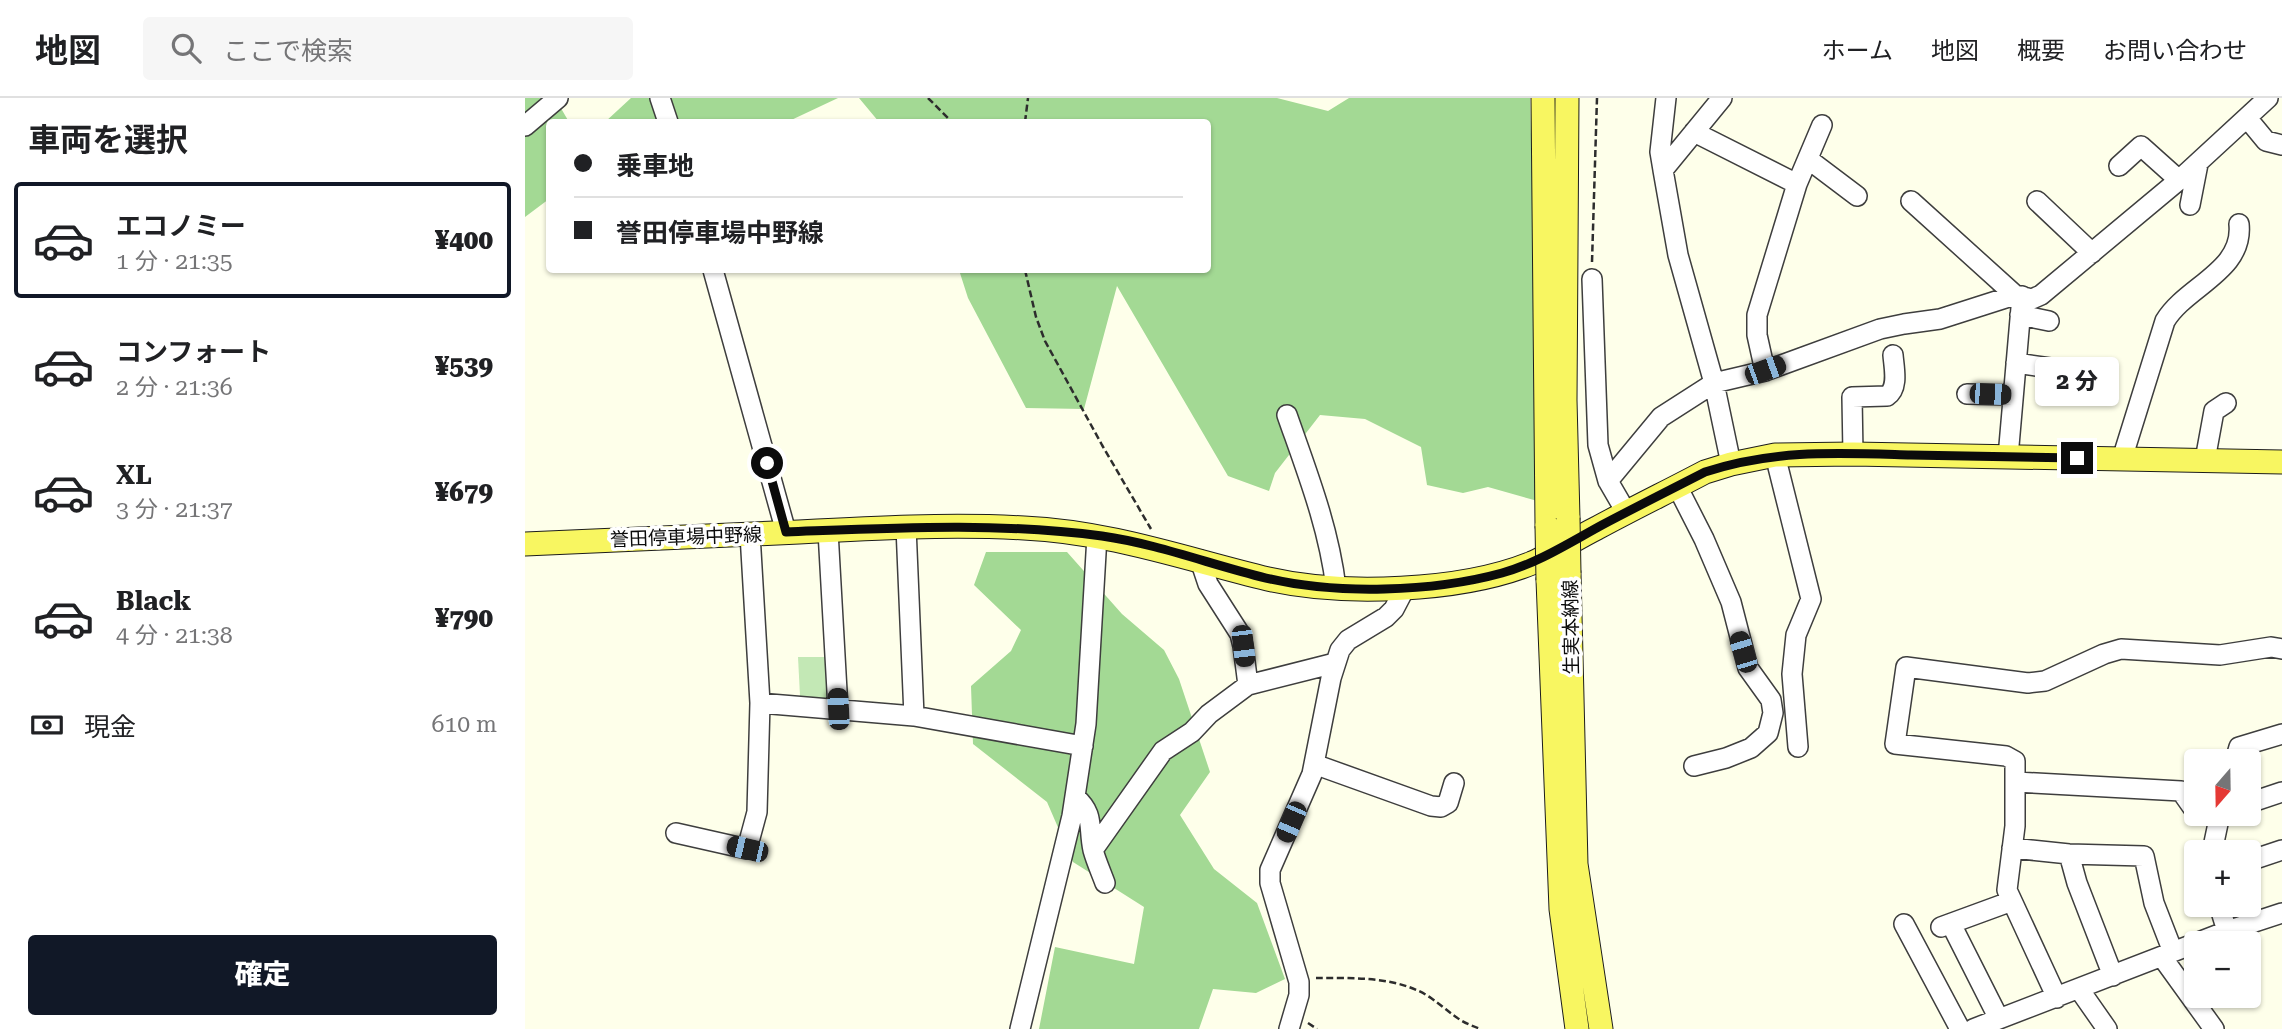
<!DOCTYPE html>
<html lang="ja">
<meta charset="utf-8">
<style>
:root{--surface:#fff;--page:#f6f6f6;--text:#202124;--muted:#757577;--line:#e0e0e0;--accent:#111827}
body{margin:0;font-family:"Roboto Serif","Noto Sans JP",serif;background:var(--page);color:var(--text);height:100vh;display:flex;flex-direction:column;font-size:26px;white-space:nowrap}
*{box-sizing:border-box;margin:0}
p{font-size:23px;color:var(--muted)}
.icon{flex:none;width:38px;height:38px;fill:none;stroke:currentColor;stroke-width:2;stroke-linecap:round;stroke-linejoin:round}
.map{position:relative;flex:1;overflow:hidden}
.panel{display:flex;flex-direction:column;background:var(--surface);width:525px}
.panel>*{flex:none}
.top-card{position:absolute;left:21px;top:21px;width:665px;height:154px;border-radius:7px;box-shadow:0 2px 5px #0004;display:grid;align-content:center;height:154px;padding:0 28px;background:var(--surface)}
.needle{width:46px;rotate:200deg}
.controls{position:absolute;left:1659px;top:651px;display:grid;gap:14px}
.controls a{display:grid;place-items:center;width:77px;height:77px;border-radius:7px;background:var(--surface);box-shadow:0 2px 5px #0004;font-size:35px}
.end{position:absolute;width:32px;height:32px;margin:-16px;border:9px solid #0b0b0b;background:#fff;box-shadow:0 0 0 4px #fff}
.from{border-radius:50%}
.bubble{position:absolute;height:49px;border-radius:7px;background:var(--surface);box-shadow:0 2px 5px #0004;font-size:23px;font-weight:800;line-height:49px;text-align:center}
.car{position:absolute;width:21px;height:42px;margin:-21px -10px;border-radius:9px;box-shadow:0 0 5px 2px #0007;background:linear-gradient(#222 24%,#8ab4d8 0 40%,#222 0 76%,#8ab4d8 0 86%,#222 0)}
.top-card b{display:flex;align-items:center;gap:24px;height:66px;font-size:26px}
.top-card b+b{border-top:2px solid var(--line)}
.top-card i{width:18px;height:18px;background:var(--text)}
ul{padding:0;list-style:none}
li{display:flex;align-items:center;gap:21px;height:116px;margin:0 14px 10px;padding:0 14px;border:4px solid transparent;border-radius:7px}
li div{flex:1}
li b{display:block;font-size:26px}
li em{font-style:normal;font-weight:800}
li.current{border-color:var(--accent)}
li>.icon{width:63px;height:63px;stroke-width:1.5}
h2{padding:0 28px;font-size:32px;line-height:84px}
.pay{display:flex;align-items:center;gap:18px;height:77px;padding:0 28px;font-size:26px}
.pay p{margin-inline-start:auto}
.button{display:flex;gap:14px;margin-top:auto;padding:14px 28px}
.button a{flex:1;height:80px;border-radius:7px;background:var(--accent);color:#fff;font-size:28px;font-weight:800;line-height:80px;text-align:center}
header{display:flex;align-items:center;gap:42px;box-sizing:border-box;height:98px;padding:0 35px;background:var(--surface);border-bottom:2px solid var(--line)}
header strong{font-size:33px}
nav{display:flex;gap:38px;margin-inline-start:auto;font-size:24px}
.search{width:490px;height:63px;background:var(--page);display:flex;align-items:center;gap:18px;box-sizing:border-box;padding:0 24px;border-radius:7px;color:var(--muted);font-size:26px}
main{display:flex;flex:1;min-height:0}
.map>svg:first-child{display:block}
.green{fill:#c3e8b5}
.forest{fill:#a3d994}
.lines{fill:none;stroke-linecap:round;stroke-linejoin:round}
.minor-casing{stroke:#3e3e3e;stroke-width:22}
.major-casing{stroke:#1c1c1c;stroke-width:25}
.path{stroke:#2d2d2d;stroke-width:2.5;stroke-dasharray:7 3.5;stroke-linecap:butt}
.minor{stroke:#fff;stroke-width:19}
.major{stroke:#f8f661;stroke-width:23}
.major-bridge-casing{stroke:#1c1c1c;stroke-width:25;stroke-linecap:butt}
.major-bridge{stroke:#f8f661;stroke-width:23}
.route{stroke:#0b0b0b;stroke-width:9}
.labels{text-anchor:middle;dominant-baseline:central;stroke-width:7;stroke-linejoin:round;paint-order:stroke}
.street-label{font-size:19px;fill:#0b0b0b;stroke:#fff}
</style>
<header>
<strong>地図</strong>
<div class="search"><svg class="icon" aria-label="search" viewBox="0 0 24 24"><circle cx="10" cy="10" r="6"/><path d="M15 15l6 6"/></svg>ここで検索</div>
<nav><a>ホーム</a><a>地図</a><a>概要</a><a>お問い合わせ</a></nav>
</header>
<main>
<section class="panel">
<h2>車両を選択</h2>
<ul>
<li class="current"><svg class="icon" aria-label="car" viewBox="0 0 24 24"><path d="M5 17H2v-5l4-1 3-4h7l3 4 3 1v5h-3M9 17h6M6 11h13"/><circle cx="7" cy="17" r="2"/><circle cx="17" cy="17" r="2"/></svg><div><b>エコノミー</b><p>1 分 · 21:35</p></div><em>¥400</em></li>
<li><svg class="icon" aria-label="car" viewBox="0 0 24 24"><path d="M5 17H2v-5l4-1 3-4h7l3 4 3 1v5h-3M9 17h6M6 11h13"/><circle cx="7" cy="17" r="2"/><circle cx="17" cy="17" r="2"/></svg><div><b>コンフォート</b><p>2 分 · 21:36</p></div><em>¥539</em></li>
<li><svg class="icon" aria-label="car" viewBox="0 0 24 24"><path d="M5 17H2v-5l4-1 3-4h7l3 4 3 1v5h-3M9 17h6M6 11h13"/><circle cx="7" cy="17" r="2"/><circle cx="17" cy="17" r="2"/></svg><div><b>XL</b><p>3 分 · 21:37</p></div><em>¥679</em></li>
<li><svg class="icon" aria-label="car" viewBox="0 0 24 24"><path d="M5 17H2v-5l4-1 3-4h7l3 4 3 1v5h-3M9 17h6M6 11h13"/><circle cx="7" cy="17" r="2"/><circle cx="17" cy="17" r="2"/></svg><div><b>Black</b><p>4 分 · 21:38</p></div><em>¥790</em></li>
</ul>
<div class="pay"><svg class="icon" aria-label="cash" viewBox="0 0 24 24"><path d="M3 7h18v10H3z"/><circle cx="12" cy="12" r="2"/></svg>現金<p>610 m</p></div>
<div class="button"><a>確定</a></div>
</section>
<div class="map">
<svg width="1757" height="931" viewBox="0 0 1757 931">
<rect width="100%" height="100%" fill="#feffea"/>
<path class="green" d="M 273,559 L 307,559 L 308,602 L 275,598 Z"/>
<path class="forest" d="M 0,0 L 30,0 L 44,24 L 24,24 L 24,101 L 0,119 Z
M 106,0 L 313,0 L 262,24 L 80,24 Z
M 334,0 L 752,0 L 803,13 L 824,0 L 1005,0 L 1012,262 L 1027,407 L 963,389 L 938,395 L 902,387 L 896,349 L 840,321 L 795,317 L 750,375 L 744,393 L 703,378 L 592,188 L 559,311 L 501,310 L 443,200 L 434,172 L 682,172 L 682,24 L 354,24 Z
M 461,454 L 542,454 L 597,516 L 639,552 L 654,581 L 685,674 L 655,717 L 689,771 L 732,805 L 760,881 L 731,895 L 688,891 L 674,931 L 514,931 L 530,849 L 609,866 L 619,809 L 548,764 L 522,704 L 448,646 L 446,588 L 486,553 L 496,532 L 449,487 Z"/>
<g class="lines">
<defs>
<path id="minor" d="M 135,0 L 143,24
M 1197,0 L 1138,72 L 1153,157 L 1189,285 L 1206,366
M 1722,20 L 1741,43 L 1757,47
M 0,28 L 33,0
M 1169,34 L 1272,86
M 1283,61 L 1332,98
M 1594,68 L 1616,48 L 1654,82
M 1138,72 L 1135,54 L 1141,0
M 1386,103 L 1490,197
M 1512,103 L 1567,155
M 1665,107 L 1673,66
M 188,172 L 261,434
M 1067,181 L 1073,347 L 1083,383 L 1101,414
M 1495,217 L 1524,223
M 1491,265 L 1532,271
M 1240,273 L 1232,237 L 1232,217 L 1272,86 L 1297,27
M 1442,296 L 1488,297
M 762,317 C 782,374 804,430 811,490
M 1328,356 L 1327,299 L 1362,298 C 1374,290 1369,270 1368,257
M 1250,357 L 1286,501 L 1271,537 L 1267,576 L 1273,649
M 1483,359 L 1497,198
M 1597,361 L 1640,223 C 1661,188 1719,173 1714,126
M 1680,362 L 1689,313 L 1701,305
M 1083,383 L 1136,319 L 1189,285 L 1240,273 L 1355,231 L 1379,226 L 1415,221 L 1490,197 L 1507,201 L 1516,197 L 1654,82 L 1743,0
M 1152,388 L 1179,441 L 1206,504 L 1223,570 L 1246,602 L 1248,615 L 1243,635 L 1226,650 L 1201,660 L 1169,668
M 381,429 L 389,618
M 303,433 L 313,611
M 675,462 L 683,486 L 715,536 L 718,548 L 723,587
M 235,605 L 389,618 L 558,648
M 1710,663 L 1714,649 L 1757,636
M 789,666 L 906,708 L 916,709 L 923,705 L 929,685
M 1491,684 L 1656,693 L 1668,710
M 550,699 C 570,716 563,729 568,752 C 571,763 576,774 580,785
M 1724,705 L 1757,694
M 151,735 L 222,751 L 232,714 L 235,605 L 225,436
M 1487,750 L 1544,756 L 1619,758 L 1629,805 L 1648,854
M 568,752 L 638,653 L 667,634 L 684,616 L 723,587 L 810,565
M 1687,754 L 1695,716
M 1544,756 L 1552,785 L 1588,878
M 1724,763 L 1757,752
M 1694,807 L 1702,833
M 1379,826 L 1435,931
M 1426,826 L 1474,921
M 1416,829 L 1487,803
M 1637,859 L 1689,931
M 1554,891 L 1582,931
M 1532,900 L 1482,792 L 1490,728 L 1490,663 L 1481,658 L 1370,646 L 1381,569 L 1503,585 L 1520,583 L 1579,556 L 1596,551 L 1695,557 L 1746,549 L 1757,551
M 495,931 L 547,718 L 561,626 L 572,438
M 764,931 L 774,897 L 774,884 L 745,785 L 745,772 L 787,676 L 806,580 L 815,552 L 823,542 L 861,519 L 869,511 L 880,490
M 1448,931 L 1702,833 L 1757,815"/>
<path id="major" d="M 1018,0 L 1022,428
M 1042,0 L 1040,302 L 1043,420
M 0,446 C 91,442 183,438 274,434 C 349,430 424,426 499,430 C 586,434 660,461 743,481 C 817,498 936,494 1007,465 C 1029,455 1050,441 1072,430 C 1107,411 1144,393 1180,374 L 1206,366 L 1250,357 L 1328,356 L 1757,364
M 1044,475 L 1051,766 L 1076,931
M 1023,482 L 1036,811 L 1052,931"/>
</defs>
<use href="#minor" class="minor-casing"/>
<use href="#major" class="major-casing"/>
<path class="path" d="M 403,0 L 427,24
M 500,24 L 503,0
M 1067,164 L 1072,0
M 500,172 L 511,219 L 520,243 L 577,347 L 626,431
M 791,880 C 828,880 874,878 906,900 C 926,914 931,923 956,931
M 783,925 L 792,931"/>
<use href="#minor" class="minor"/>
<use href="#major" class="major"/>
<defs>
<path id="major-bridge" d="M 1043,420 L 1044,475
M 1022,428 L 1023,482"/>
</defs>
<use href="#major-bridge" class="major-bridge-casing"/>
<use href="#major-bridge" class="major-bridge"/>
</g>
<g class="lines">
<path class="route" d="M 242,365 L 261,434 C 367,430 472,424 577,438 C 633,446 687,467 741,480 C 811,497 908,494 977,475 C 1013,465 1044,445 1077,427 C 1111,409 1145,392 1180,374 C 1250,351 1314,355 1386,357 C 1441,358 1496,359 1552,360"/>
</g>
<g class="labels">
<g class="street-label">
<text transform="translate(161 439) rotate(-2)">誉田停車場中野線</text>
<text transform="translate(1046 529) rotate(-91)">生実本納線</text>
</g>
</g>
</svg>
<div class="controls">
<a><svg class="needle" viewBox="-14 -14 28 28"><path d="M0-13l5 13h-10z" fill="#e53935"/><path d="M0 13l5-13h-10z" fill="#757577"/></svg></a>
<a>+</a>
<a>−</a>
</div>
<i class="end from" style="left:242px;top:365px"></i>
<i class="end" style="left:1552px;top:360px"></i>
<div class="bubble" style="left:1510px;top:259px;width:84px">2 分</div>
<i class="car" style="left:1240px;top:272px;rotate:70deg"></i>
<i class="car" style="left:1465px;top:296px;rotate:92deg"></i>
<i class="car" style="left:718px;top:548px;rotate:173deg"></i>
<i class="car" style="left:1218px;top:554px;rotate:343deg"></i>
<i class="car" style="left:313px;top:611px;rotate:357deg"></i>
<i class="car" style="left:766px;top:724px;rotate:203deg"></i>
<i class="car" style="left:222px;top:751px;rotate:283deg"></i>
<div class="top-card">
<b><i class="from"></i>乗車地</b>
<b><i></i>誉田停車場中野線</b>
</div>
</div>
</main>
